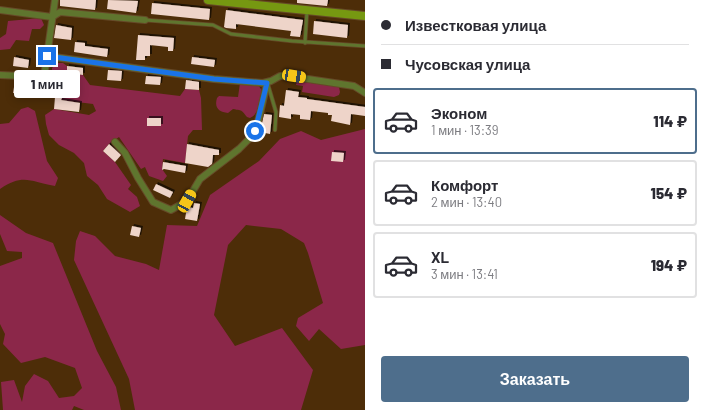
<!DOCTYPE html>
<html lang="ru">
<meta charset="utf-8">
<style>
:root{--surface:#fff;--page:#f7f7f7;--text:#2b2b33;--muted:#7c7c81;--line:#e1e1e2;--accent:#4e6e8c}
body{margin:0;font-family:Barlow,sans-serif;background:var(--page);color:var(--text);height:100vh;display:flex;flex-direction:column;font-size:15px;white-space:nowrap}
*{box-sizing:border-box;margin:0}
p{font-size:13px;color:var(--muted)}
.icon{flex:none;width:22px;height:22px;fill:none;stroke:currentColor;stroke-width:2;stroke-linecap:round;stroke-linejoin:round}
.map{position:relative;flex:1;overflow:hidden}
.details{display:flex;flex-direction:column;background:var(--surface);width:340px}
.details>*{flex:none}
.hud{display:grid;align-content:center;height:88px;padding:0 16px;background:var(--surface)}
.end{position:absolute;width:18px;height:18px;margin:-9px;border:5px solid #1a73e8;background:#fff;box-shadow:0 0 0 2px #fff}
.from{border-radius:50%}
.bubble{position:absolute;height:28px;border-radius:4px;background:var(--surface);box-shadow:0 2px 10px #0003;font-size:13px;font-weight:800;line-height:28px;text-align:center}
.car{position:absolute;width:12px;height:24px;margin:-12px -6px;border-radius:5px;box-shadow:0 0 3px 1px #0007;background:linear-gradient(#f5c518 24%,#345 0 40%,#f5c518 0 76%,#345 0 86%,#f5c518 0)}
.hud b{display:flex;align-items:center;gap:14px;height:38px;font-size:15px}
.hud b+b{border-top:1px solid var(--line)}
.hud i{width:10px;height:10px;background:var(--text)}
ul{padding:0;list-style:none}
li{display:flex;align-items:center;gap:12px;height:66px;margin:0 8px 6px;padding:0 8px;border:2px solid var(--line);border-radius:4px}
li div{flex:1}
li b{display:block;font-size:15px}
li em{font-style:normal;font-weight:800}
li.on{border-color:var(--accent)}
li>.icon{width:36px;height:36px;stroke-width:1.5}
.action{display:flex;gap:8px;margin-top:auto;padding:8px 16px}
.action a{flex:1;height:46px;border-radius:4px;background:var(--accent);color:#fff;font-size:16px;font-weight:800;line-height:46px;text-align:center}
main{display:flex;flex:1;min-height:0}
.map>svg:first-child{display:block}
.green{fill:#8b2749}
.building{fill:#eed4c9;filter:url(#shadow)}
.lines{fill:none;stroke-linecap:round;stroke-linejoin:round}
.lane-casing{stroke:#664928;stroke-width:4.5}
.street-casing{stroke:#664928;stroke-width:8}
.secondary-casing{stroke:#664928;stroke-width:10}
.lane{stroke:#5f752e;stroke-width:3}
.street{stroke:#5f752e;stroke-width:6}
.secondary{stroke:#769811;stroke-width:8}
.route{stroke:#1a73e8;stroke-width:5}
</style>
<main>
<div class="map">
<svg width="365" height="410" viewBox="0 0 365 410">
<defs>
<filter id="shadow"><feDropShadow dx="2" dy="-2" stdDeviation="0" flood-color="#0009"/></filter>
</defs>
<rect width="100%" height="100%" fill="#4d2d08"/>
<path class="green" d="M 41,18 L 44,25 L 40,29 L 32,29 L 29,41 L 16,40 L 10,49 L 0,50 L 0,38 L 6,34 L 8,21 Z
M 57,63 L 63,63 L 67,66 L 67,73 L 83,75 L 90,85 L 180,96 L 185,89 L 199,90 L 201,98 L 202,130 L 193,130 L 188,136 L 185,163 L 163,159 L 162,169 L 167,176 L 163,181 L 149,176 L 145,167 L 141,169 L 119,137 L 109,144 L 103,151 L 115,162 L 131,185 L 128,189 L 137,197 L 140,206 L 130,212 L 107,199 L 98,185 L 87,176 L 84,163 L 74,153 L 59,145 L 49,135 L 46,124 L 45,115 L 54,109 L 89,115 L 96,111 L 93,104 L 61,100 L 61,98 L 55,97 L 52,87 L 52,68 Z
M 297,81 L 339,87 L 340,92 L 339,95 L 334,97 L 302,92 L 303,86 L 296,85 Z
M 240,83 L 258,85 L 261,89 C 262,99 259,114 250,118 L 247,117 C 241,110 244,111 233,109 L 228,113 C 219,112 214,108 217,98 L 219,96 L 238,97 Z
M 28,107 L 35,111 L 47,161 L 58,178 L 55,186 C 30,182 24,173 0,189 L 0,124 L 9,123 L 21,109 Z
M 365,129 L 365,345 L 341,349 L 319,329 L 309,341 L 296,326 L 298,318 L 323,303 L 308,253 L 304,243 L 281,229 L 246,225 L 228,245 L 214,315 L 235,346 L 282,328 L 313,370 L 301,410 L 135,410 L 129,379 L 74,260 L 76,241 L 80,231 L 95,236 L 115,256 L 146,264 L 159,270 L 167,225 L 197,226 L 210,195 L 259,161 L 280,139 L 301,131 L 321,140 Z
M 0,215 L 26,233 L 53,243 L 97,351 L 116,387 L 121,410 L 84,410 L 74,406 L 72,410 L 3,410 L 1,382 L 14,380 L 22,402 L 25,386 L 34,374 L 48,381 L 59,398 L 74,396 L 82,388 L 75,368 L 45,357 L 21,363 L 3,344 L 5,334 L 0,324 L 0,266 L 22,258 L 22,252 L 7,251 L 0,234 Z"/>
<path class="building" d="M 60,0 L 96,0 L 95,10 L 60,6 Z
M 108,0 L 138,1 L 136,13 L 107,9 Z
M 297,0 L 328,0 L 327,6 L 297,3 Z
M 152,3 L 210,9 L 209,20 L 151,14 Z
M 226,10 L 303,20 L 300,37 L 290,36 L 291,31 L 236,24 L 236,29 L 226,28 L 224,27 Z
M 314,21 L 348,25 L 347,38 L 313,34 Z
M 56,25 L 72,28 L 71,40 L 54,38 Z
M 138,35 L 174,38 L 173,51 L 168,51 L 168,47 L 150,45 L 150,56 L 145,56 L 145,60 L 136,60 Z
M 75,42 L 85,43 L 85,46 L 108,49 L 107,57 L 74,52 Z
M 14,57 L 29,60 L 28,68 L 13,66 Z
M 192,57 L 215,60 L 214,67 L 191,64 Z
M 67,66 L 83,68 L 83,75 L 67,73 Z
M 108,70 L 122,71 L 121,81 L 107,80 Z
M 146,76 L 161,77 L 160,85 L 145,84 Z
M 186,80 L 199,82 L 199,90 L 185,89 Z
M 15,81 L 31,83 L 29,95 L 13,93 Z
M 286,90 L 299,92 L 298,97 L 307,98 L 307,99 L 365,107 L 365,116 L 351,114 L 350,125 L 331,121 L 332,115 L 328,115 L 328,113 L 311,111 L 310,120 L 300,119 L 300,115 L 291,114 L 291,119 L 279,117 L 280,105 L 284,106 Z
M 55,97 L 62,98 L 61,100 L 80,103 L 79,112 L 54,109 Z
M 264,114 L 272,115 L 270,134 L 260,132 Z
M 147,118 L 161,118 L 161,126 L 147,126 Z
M 109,144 L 121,155 L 115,162 L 103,151 Z
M 187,144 L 219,150 L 219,155 L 213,155 L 212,164 L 208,167 L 185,163 Z
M 332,152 L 344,153 L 343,162 L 331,161 Z
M 163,162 L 186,166 L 185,173 L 164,169 L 162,170 Z
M 156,184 L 173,192 L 170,198 L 153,190 Z
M 194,203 L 200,204 L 197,221 L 185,219 L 187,207 L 193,208 Z
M 132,226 L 141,228 L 139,237 L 130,235 Z"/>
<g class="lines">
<defs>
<path id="lane" d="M 145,20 L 213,25 L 231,34 L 292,41 L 365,46
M 305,43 L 307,10
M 268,85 L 276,112 L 275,130"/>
<path id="street" d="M 0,10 L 52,17 L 60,12 L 145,20
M 47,56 L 214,79 L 263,83 L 271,81 L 280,76 L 288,76 L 354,86 L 365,93
M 0,75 L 44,77 L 55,0
M 115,142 L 125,153 L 138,178 L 153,202 L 171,210 L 187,201 L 200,179 L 239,149 L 252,136 L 257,126 L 267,83"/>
<path id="secondary" d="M 208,0 L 365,16"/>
</defs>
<use href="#lane" class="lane-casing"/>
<use href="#street" class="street-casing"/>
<use href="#secondary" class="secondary-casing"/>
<use href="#lane" class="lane"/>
<use href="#street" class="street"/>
<use href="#secondary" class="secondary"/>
</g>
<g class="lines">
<path class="route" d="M 47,56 L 214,79 L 267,83 L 255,131"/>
</g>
</svg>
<i class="end from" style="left:255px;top:131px"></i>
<i class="end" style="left:47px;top:56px"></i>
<div class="bubble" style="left:14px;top:70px;width:66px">1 мин</div>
<i class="car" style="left:294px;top:76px;rotate:99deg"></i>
<i class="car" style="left:187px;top:201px;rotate:29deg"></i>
</div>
<section class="details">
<div class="hud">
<b><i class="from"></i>Известковая улица</b>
<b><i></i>Чусовская улица</b>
</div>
<ul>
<li class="on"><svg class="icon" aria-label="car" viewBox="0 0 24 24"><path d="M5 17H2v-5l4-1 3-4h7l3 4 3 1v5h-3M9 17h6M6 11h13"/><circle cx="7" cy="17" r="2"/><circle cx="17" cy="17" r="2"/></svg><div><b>Эконом</b><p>1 мин · 13:39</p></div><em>114 ₽</em></li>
<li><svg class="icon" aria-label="car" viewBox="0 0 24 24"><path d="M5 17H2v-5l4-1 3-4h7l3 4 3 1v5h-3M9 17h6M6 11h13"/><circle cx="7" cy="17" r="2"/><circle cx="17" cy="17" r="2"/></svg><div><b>Комфорт</b><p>2 мин · 13:40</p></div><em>154 ₽</em></li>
<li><svg class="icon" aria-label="car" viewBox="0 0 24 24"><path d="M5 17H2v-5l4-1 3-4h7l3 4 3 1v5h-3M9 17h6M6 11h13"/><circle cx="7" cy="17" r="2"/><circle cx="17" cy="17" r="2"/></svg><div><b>XL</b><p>3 мин · 13:41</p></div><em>194 ₽</em></li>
</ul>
<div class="action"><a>Заказать</a></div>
</section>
</main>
